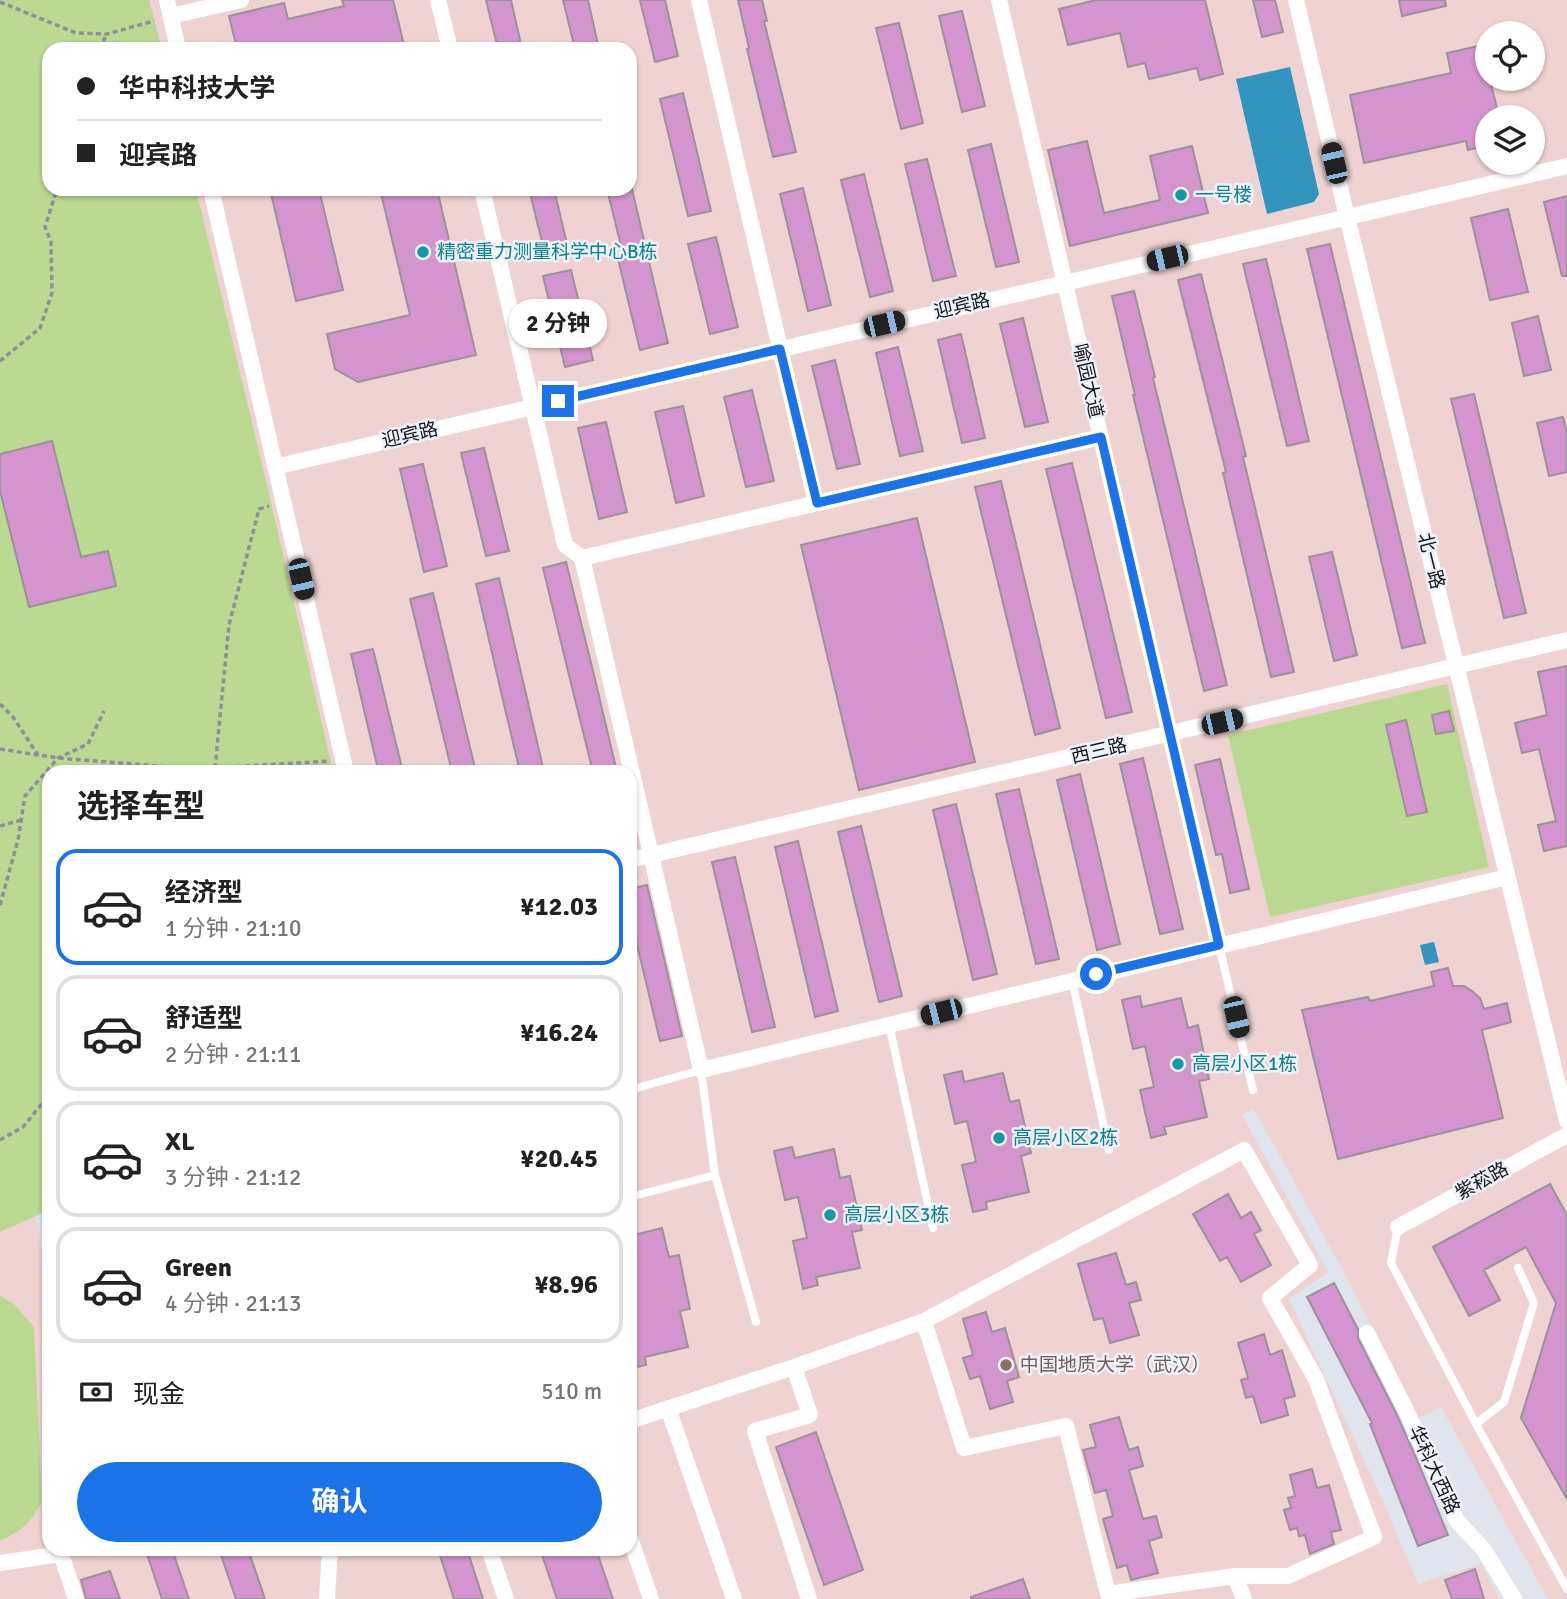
<!DOCTYPE html>
<html lang="zh">
<meta charset="utf-8">
<style>
:root{--surface:#fff;--page:#f2f2f2;--text:#222;--muted:#767676;--line:#e0e0e0;--accent:#1a73e8}
body{margin:0;font-family:Signika,"Noto Sans SC",sans-serif;background:var(--page);color:var(--text);height:100vh;display:flex;flex-direction:column;font-size:26px;white-space:nowrap}
*{box-sizing:border-box;margin:0}
p{font-size:23px;color:var(--muted)}
.icon{flex:none;width:38px;height:38px;fill:none;stroke:currentColor;stroke-width:2;stroke-linecap:round;stroke-linejoin:round}
.map{position:relative;flex:1;overflow:hidden}
.drawer{position:absolute;left:42px;top:765px;width:595px;height:791px;display:flex;flex-direction:column;background:var(--surface);border-radius:21px;box-shadow:0 2px 5px #0004}
.drawer>*{flex:none}
.guide{position:absolute;left:42px;top:42px;width:595px;height:154px;border-radius:21px;box-shadow:0 2px 5px #0004;display:grid;align-content:center;height:154px;padding:0 35px;background:var(--surface)}
.tools{position:absolute;left:1475px;top:21px;display:grid;gap:14px}
.tools a{display:grid;place-items:center;width:70px;height:70px;border-radius:50%;background:var(--surface);box-shadow:0 2px 5px #0004;font-size:35px}
.end{position:absolute;width:32px;height:32px;margin:-16px;border:9px solid #1a73e8;background:#fff;box-shadow:0 0 0 4px #fff}
.from{border-radius:50%}
.bubble{position:absolute;height:49px;border-radius:24px;background:var(--surface);box-shadow:0 2px 5px #0004;font-size:23px;font-weight:700;line-height:49px;text-align:center}
.car{position:absolute;width:21px;height:42px;margin:-21px -10px;border-radius:9px;box-shadow:0 0 5px 2px #0007;background:linear-gradient(#222 24%,#8ab4d8 0 40%,#222 0 76%,#8ab4d8 0 86%,#222 0)}
.guide b{display:flex;align-items:center;gap:24px;height:66px;font-size:26px}
.guide b+b{border-top:2px solid var(--line)}
.guide i{width:18px;height:18px;background:var(--text)}
ul{padding:0;list-style:none}
li{display:flex;align-items:center;gap:21px;height:116px;margin:0 14px 10px;padding:0 21px;border:4px solid var(--line);border-radius:21px}
li div{flex:1}
li b{display:block;font-size:26px}
li em{font-style:normal;font-weight:700}
li.on{border-color:var(--accent)}
li>.icon{width:63px;height:63px;stroke-width:1.5}
h2{padding:0 35px;font-size:32px;line-height:84px}
.pay{display:flex;align-items:center;gap:18px;height:77px;padding:0 35px;font-size:26px}
.pay p{margin-inline-start:auto}
.action{display:flex;gap:14px;margin-top:auto;padding:14px 35px}
.action a{flex:1;height:80px;border-radius:42px;background:var(--accent);color:#fff;font-size:28px;font-weight:700;line-height:80px;text-align:center}
.map>svg:first-child{display:block}
.education{fill:#eed3d2;fill-rule:evenodd}
.green{fill:#bbd991}
.water{fill:#3195bd}
.building{fill:#d494cd;stroke:#9b9399;stroke-width:2}
.lines{fill:none;stroke-linecap:round;stroke-linejoin:round}
.path{stroke:#8d9097;stroke-width:3.5;stroke-dasharray:5 3.5;stroke-linecap:butt}
.service{stroke:#fff;stroke-width:8}
.minor{stroke:#fff;stroke-width:16}
.route{stroke:#1a73e8;stroke-width:9}
.culture-dot{fill:#0f9aa8;stroke:#edf1fb;stroke-width:2.5}
.education-dot{fill:#8d6e63;stroke:#edf1fb;stroke-width:2.5}
.labels{text-anchor:middle;dominant-baseline:central;stroke-width:5;stroke-linejoin:round;paint-order:stroke}
.culture-label{font-size:19px;fill:#0d838f;stroke:#edf1fb;text-anchor:start}
.street-label{font-size:19px;fill:#151619;stroke:#edf1fb}
.education-label{font-size:19px;fill:#785e54;stroke:#edf1fb;text-anchor:start}
</style>
<div class="map">
<svg width="1567" height="1599" viewBox="0 0 1567 1599">
<rect width="100%" height="100%" fill="#e0e4ed"/>
<path class="education" d="M 0,0 L 1567,0 L 1567,1599 L 1548,1599 L 1441,1407 L 1419,1418 L 1348,1280 L 1254,1109 L 1242,1115 L 1328,1272 L 1289,1299 L 1379,1492 L 1418,1584 L 1481,1564 L 1500,1599 L 0,1599 L 0,1232 L 24,1221 ZM 1488,33 L 1533,33 L 1533,79 L 1488,79 ZM 49,49 L 630,49 L 630,189 L 49,189 ZM 1488,117 L 1533,117 L 1533,163 L 1488,163 ZM 49,772 L 630,772 L 630,1549 L 49,1549 L 49,1302 L 36,1215 L 49,1210 Z"/>
<path class="green" d="M 0,0 L 149,0 L 162,49 L 49,49 L 49,189 L 196,189 L 267,485 L 333,772 L 49,772 L 49,1210 L 0,1232 Z
M 1447,684 L 1489,867 L 1270,917 L 1228,735 Z
M 0,1296 L 14,1304 L 34,1327 L 42,1501 C 33,1521 21,1532 0,1540 Z"/>
<path class="water" d="M 1290,67 L 1319,194 L 1314,202 L 1267,214 L 1236,79 Z
M 1434,942 L 1439,962 L 1425,965 L 1420,945 Z"/>
<path class="building" d="M 342,0 L 393,0 L 405,49 L 237,49 L 229,16 L 284,3 L 288,19 L 344,6 Z
M 486,0 L 511,0 L 522,49 L 498,49 Z
M 563,0 L 588,0 L 599,49 L 575,49 Z
M 640,0 L 665,0 L 678,56 L 655,62 Z
M 738,0 L 762,0 L 767,21 L 764,21 L 796,152 L 773,157 L 747,49 L 749,48 Z
M 1096,0 L 1205,0 L 1223,74 L 1200,80 L 1197,68 L 1149,79 L 1145,63 L 1128,67 L 1120,33 L 1068,45 L 1059,9 Z
M 1253,0 L 1275,0 L 1283,32 L 1262,37 Z
M 1399,0 L 1445,0 L 1446,6 L 1402,16 Z
M 962,11 L 985,106 L 962,112 L 939,16 Z
M 899,23 L 923,123 L 901,129 L 876,28 Z
M 1483,45 L 1488,65 L 1488,79 L 1490,79 L 1499,117 L 1488,117 L 1488,145 L 1468,150 L 1466,141 L 1364,163 L 1350,95 L 1451,73 L 1447,53 Z
M 683,93 L 711,211 L 688,216 L 660,99 Z
M 1087,141 L 1104,213 L 1160,200 L 1150,156 L 1192,146 L 1208,213 L 1070,246 L 1048,150 Z
M 991,144 L 1019,262 L 996,267 L 968,150 Z
M 927,159 L 956,276 L 933,281 L 905,164 Z
M 864,174 L 893,291 L 870,297 L 841,180 Z
M 803,188 L 831,305 L 808,311 L 780,194 Z
M 270,189 L 319,189 L 343,290 L 296,301 Z
M 380,189 L 437,189 L 476,355 L 358,382 L 335,369 L 327,334 L 410,315 Z
M 529,189 L 554,189 L 567,244 L 544,250 Z
M 607,189 L 632,189 L 668,343 L 640,350 L 618,259 L 624,258 Z
M 1567,196 L 1567,276 L 1562,276 L 1544,202 Z
M 1508,209 L 1528,292 L 1490,300 L 1471,218 Z
M 716,237 L 738,327 L 710,334 L 688,244 Z
M 1330,244 L 1425,643 L 1402,648 L 1307,249 Z
M 1266,259 L 1309,441 L 1287,446 L 1243,264 Z
M 571,270 L 593,360 L 565,367 L 543,276 Z
M 1201,274 L 1246,456 L 1243,457 L 1294,672 L 1271,677 L 1223,473 L 1226,472 L 1178,280 Z
M 1134,291 L 1155,377 L 1153,378 L 1227,685 L 1204,691 L 1133,395 L 1135,395 L 1112,296 Z
M 1538,316 L 1551,370 L 1524,376 L 1512,323 Z
M 1023,318 L 1048,422 L 1025,427 L 1000,324 Z
M 961,334 L 985,438 L 962,443 L 938,340 Z
M 898,347 L 923,451 L 900,456 L 876,353 Z
M 835,360 L 860,464 L 837,469 L 812,366 Z
M 752,390 L 774,481 L 746,487 L 724,397 Z
M 1474,394 L 1526,613 L 1504,618 L 1451,399 Z
M 683,406 L 704,496 L 676,503 L 655,412 Z
M 1563,417 L 1567,433 L 1567,472 L 1549,476 L 1537,423 Z
M 606,422 L 627,512 L 599,519 L 578,428 Z
M 52,441 L 81,557 L 108,551 L 116,586 L 29,607 L 0,491 L 0,454 Z
M 484,448 L 509,551 L 486,556 L 461,453 Z
M 1072,463 L 1132,712 L 1106,718 L 1046,469 Z
M 423,464 L 447,566 L 424,572 L 400,469 Z
M 1001,481 L 1060,728 L 1035,735 L 975,487 Z
M 917,518 L 975,762 L 859,790 L 801,545 Z
M 1332,552 L 1357,655 L 1334,661 L 1309,557 Z
M 566,562 L 594,675 L 617,772 L 593,772 L 568,671 L 543,568 Z
M 499,578 L 523,681 L 544,772 L 520,772 L 502,696 L 476,584 Z
M 433,593 L 460,706 L 476,772 L 452,772 L 435,702 L 410,599 Z
M 373,649 L 403,772 L 379,772 L 375,757 L 351,654 Z
M 1567,666 L 1567,846 L 1544,851 L 1538,825 L 1556,821 L 1539,749 L 1522,753 L 1515,723 L 1547,715 L 1538,672 Z
M 1449,711 L 1454,731 L 1436,734 L 1432,715 Z
M 1406,720 L 1427,812 L 1407,816 L 1386,725 Z
M 1143,758 L 1183,929 L 1160,934 L 1120,764 Z
M 1220,759 L 1249,889 L 1230,893 L 1222,854 L 1216,855 L 1195,765 Z
M 1080,774 L 1120,944 L 1097,950 L 1057,780 Z
M 1019,789 L 1059,959 L 1036,964 L 996,794 Z
M 956,804 L 997,974 L 973,980 L 933,810 Z
M 861,826 L 902,996 L 879,1002 L 838,832 Z
M 798,841 L 838,1011 L 815,1017 L 775,847 Z
M 735,857 L 775,1027 L 752,1032 L 712,862 Z
M 647,885 L 682,1036 L 660,1041 L 630,915 L 630,889 Z
M 1448,968 L 1453,986 L 1464,986 L 1472,991 L 1480,998 L 1484,1009 L 1507,1003 L 1511,1022 L 1482,1030 L 1503,1118 L 1338,1159 L 1302,1010 L 1368,997 L 1370,1001 L 1434,986 L 1431,972 Z
M 1140,996 L 1142,1007 L 1181,998 L 1188,1028 L 1198,1025 L 1209,1079 L 1199,1081 L 1207,1117 L 1164,1127 L 1166,1134 L 1151,1138 L 1140,1090 L 1154,1087 L 1145,1046 L 1133,1049 L 1122,1000 Z
M 962,1071 L 964,1082 L 1003,1073 L 1010,1102 L 1019,1100 L 1031,1153 L 1021,1156 L 1029,1192 L 986,1202 L 987,1209 L 973,1212 L 962,1165 L 976,1162 L 967,1121 L 955,1124 L 944,1075 Z
M 792,1147 L 795,1158 L 834,1149 L 840,1178 L 850,1176 L 862,1230 L 852,1232 L 860,1268 L 816,1277 L 818,1285 L 803,1289 L 793,1241 L 807,1238 L 798,1197 L 785,1200 L 774,1151 Z
M 1550,1184 L 1567,1215 L 1567,1499 L 1521,1418 L 1556,1303 L 1526,1247 L 1484,1270 L 1500,1300 L 1469,1316 L 1433,1247 Z
M 1228,1194 L 1241,1218 L 1251,1212 L 1261,1230 L 1254,1234 L 1271,1265 L 1241,1282 L 1227,1257 L 1220,1261 L 1193,1214 Z
M 662,1228 L 669,1257 L 679,1255 L 690,1309 L 680,1311 L 688,1347 L 645,1357 L 646,1365 L 632,1368 L 630,1360 L 630,1318 L 635,1317 L 630,1294 L 630,1236 Z
M 1116,1253 L 1126,1285 L 1136,1282 L 1141,1300 L 1129,1303 L 1139,1335 L 1110,1343 L 1103,1318 L 1094,1320 L 1078,1264 Z
M 1334,1283 L 1358,1329 L 1358,1338 L 1397,1415 L 1418,1462 L 1448,1535 L 1418,1546 L 1370,1424 L 1372,1423 L 1307,1297 Z
M 986,1312 L 992,1332 L 1005,1328 L 1019,1377 L 1007,1381 L 1013,1402 L 990,1409 L 980,1376 L 970,1379 L 963,1358 L 973,1355 L 963,1319 Z
M 1264,1334 L 1270,1355 L 1282,1350 L 1295,1396 L 1284,1399 L 1288,1415 L 1261,1423 L 1253,1396 L 1246,1398 L 1241,1380 L 1248,1378 L 1238,1343 Z
M 1119,1417 L 1129,1450 L 1138,1447 L 1143,1466 L 1129,1470 L 1143,1519 L 1156,1516 L 1162,1537 L 1149,1541 L 1158,1573 L 1131,1580 L 1127,1565 L 1117,1568 L 1103,1519 L 1113,1516 L 1106,1490 L 1095,1493 L 1083,1450 L 1096,1447 L 1090,1425 Z
M 816,1432 L 863,1570 L 824,1585 L 776,1447 Z
M 1312,1469 L 1317,1488 L 1329,1485 L 1341,1530 L 1331,1532 L 1334,1544 L 1310,1554 L 1305,1535 L 1299,1536 L 1297,1528 L 1290,1530 L 1284,1510 L 1291,1508 L 1288,1498 L 1295,1496 L 1290,1475 Z
M 164,1549 L 172,1549 L 189,1599 L 162,1599 L 147,1554 Z
M 219,1549 L 248,1549 L 265,1599 L 236,1599 Z
M 438,1549 L 467,1549 L 483,1599 L 454,1599 Z
M 540,1549 L 596,1549 L 613,1599 L 557,1599 Z
M 1475,1569 L 1484,1599 L 1452,1599 L 1445,1580 Z
M 110,1571 L 120,1599 L 86,1599 L 81,1580 Z
M 1023,1579 L 1030,1599 L 971,1599 L 971,1597 Z"/>
<g class="lines">
<path class="path" d="M 0,2 L 76,33 L 107,34 L 154,21
M 99,49 L 107,34
M 0,361 L 40,328 L 52,293 L 51,242 L 45,227 L 57,189
M 0,704 L 13,717 L 38,755
M 0,749 L 58,758 L 195,769 L 329,761
M 215,768 L 229,625 L 259,509 L 269,506
M 0,826 L 21,820
M 0,905 L 18,840 L 25,796 L 58,758 L 88,744 L 104,711
M 0,1140 L 23,1127 L 49,1095"/>
<path class="service" d="M 1219,945 L 1253,1090
M 1072,980 L 1109,1150
M 889,1024 L 933,1228
M 630,1090 L 701,1070 L 715,1175 L 756,1322
M 630,1197 L 715,1175
M 1398,1227 L 1391,1263 L 1476,1424 L 1567,1589
M 1476,1424 L 1504,1402 L 1534,1303 L 1518,1268"/>
<path class="minor" d="M 167,0 L 178,49
M 438,0 L 450,49
M 699,0 L 816,503
M 999,0 L 1219,945
M 1296,0 L 1347,217 L 1567,1121
M 171,16 L 241,0
M 211,189 L 346,772
M 482,189 L 565,545 L 582,558 L 701,1070 L 1507,877
M 275,467 L 1567,166
M 582,558 L 1101,437
M 630,860 L 1567,640
M 1398,1227 L 1567,1135
M 1367,1333 L 1406,1410 L 1457,1521 L 1484,1550 L 1514,1599
M 794,1367 L 810,1415 L 755,1431 L 809,1599
M 668,1408 L 734,1599
M 630,1421 L 794,1367 L 924,1321 L 1244,1150 L 1310,1265 L 1270,1298 L 1316,1379 L 1374,1537 L 1288,1576 L 1235,1576 L 1108,1594 L 1066,1426 L 964,1448 L 924,1321
M 630,1538 L 651,1599
M 489,1549 L 506,1599
M 0,1563 L 61,1554 L 76,1599
M 1235,1576 L 1244,1599
M 327,1599 L 330,1549"/>
</g>
<g class="lines">
<path class="route" d="M 558,401 L 780,349 L 817,503 L 1101,437 L 1219,945 L 1096,974"/>
</g>
<g class="culture-dot">
<circle cx="1181" cy="195" r="7"/>
<circle cx="423" cy="252" r="7"/>
<circle cx="1178" cy="1064" r="7"/>
<circle cx="999" cy="1138" r="7"/>
<circle cx="830" cy="1215" r="7"/>
</g>
<circle class="education-dot" cx="1006" cy="1365" r="7"/>
<g class="labels">
<g class="culture-label">
<text x="1195" y="195">一号楼</text>
<text x="437" y="252">精密重力测量科学中心B栋</text>
<text x="1192" y="1064">高层小区1栋</text>
<text x="1013" y="1138">高层小区2栋</text>
<text x="844" y="1215">高层小区3栋</text>
</g>
<g class="street-label">
<text transform="translate(962 306) rotate(-13)">迎宾路</text>
<text transform="translate(1088 381) rotate(77)">喻园大道</text>
<text transform="translate(410 435) rotate(-13)">迎宾路</text>
<text transform="translate(1431 561) rotate(76)">北一路</text>
<text transform="translate(1099 751) rotate(-13)">西三路</text>
<text transform="translate(1482 1181) rotate(-29)">紫菘路</text>
<text transform="translate(1434 1470) rotate(65)">华科大西路</text>
</g>
<g class="education-label">
<text x="1020" y="1365">中国地质大学（武汉）</text>
</g>
</g>
</svg>
<div class="tools">
<a><svg class="icon" aria-label="locate" viewBox="0 0 24 24"><circle cx="12" cy="12" r="6"/><path d="M12 2v4M12 18v4M2 12h4M18 12h4"/></svg></a>
<a><svg class="icon" aria-label="layers" viewBox="0 0 24 24"><path d="M12 4l9 5-9 5-9-5zM3 14l9 5 9-5"/></svg></a>
</div>
<i class="end from" style="left:1096px;top:974px"></i>
<i class="end" style="left:558px;top:401px"></i>
<div class="bubble" style="left:509px;top:299px;width:98px">2 分钟</div>
<i class="car" style="left:1334px;top:163px;rotate:347deg"></i>
<i class="car" style="left:1167px;top:258px;rotate:257deg"></i>
<i class="car" style="left:884px;top:324px;rotate:77deg"></i>
<i class="car" style="left:301px;top:579px;rotate:167deg"></i>
<i class="car" style="left:1222px;top:722px;rotate:77deg"></i>
<i class="car" style="left:941px;top:1012px;rotate:256deg"></i>
<i class="car" style="left:1236px;top:1017px;rotate:167deg"></i>
<div class="guide">
<b><i class="from"></i>华中科技大学</b>
<b><i></i>迎宾路</b>
</div>
<section class="drawer">
<h2>选择车型</h2>
<ul>
<li class="on"><svg class="icon" aria-label="car" viewBox="0 0 24 24"><path d="M5 17H2v-5l4-1 3-4h7l3 4 3 1v5h-3M9 17h6M6 11h13"/><circle cx="7" cy="17" r="2"/><circle cx="17" cy="17" r="2"/></svg><div><b>经济型</b><p>1 分钟 · 21:10</p></div><em>¥12.03</em></li>
<li><svg class="icon" aria-label="car" viewBox="0 0 24 24"><path d="M5 17H2v-5l4-1 3-4h7l3 4 3 1v5h-3M9 17h6M6 11h13"/><circle cx="7" cy="17" r="2"/><circle cx="17" cy="17" r="2"/></svg><div><b>舒适型</b><p>2 分钟 · 21:11</p></div><em>¥16.24</em></li>
<li><svg class="icon" aria-label="car" viewBox="0 0 24 24"><path d="M5 17H2v-5l4-1 3-4h7l3 4 3 1v5h-3M9 17h6M6 11h13"/><circle cx="7" cy="17" r="2"/><circle cx="17" cy="17" r="2"/></svg><div><b>XL</b><p>3 分钟 · 21:12</p></div><em>¥20.45</em></li>
<li><svg class="icon" aria-label="car" viewBox="0 0 24 24"><path d="M5 17H2v-5l4-1 3-4h7l3 4 3 1v5h-3M9 17h6M6 11h13"/><circle cx="7" cy="17" r="2"/><circle cx="17" cy="17" r="2"/></svg><div><b>Green</b><p>4 分钟 · 21:13</p></div><em>¥8.96</em></li>
</ul>
<div class="pay"><svg class="icon" aria-label="cash" viewBox="0 0 24 24"><path d="M3 7h18v10H3z"/><circle cx="12" cy="12" r="2"/></svg>现金<p>510 m</p></div>
<div class="action"><a>确认</a></div>
</section>
</div>
